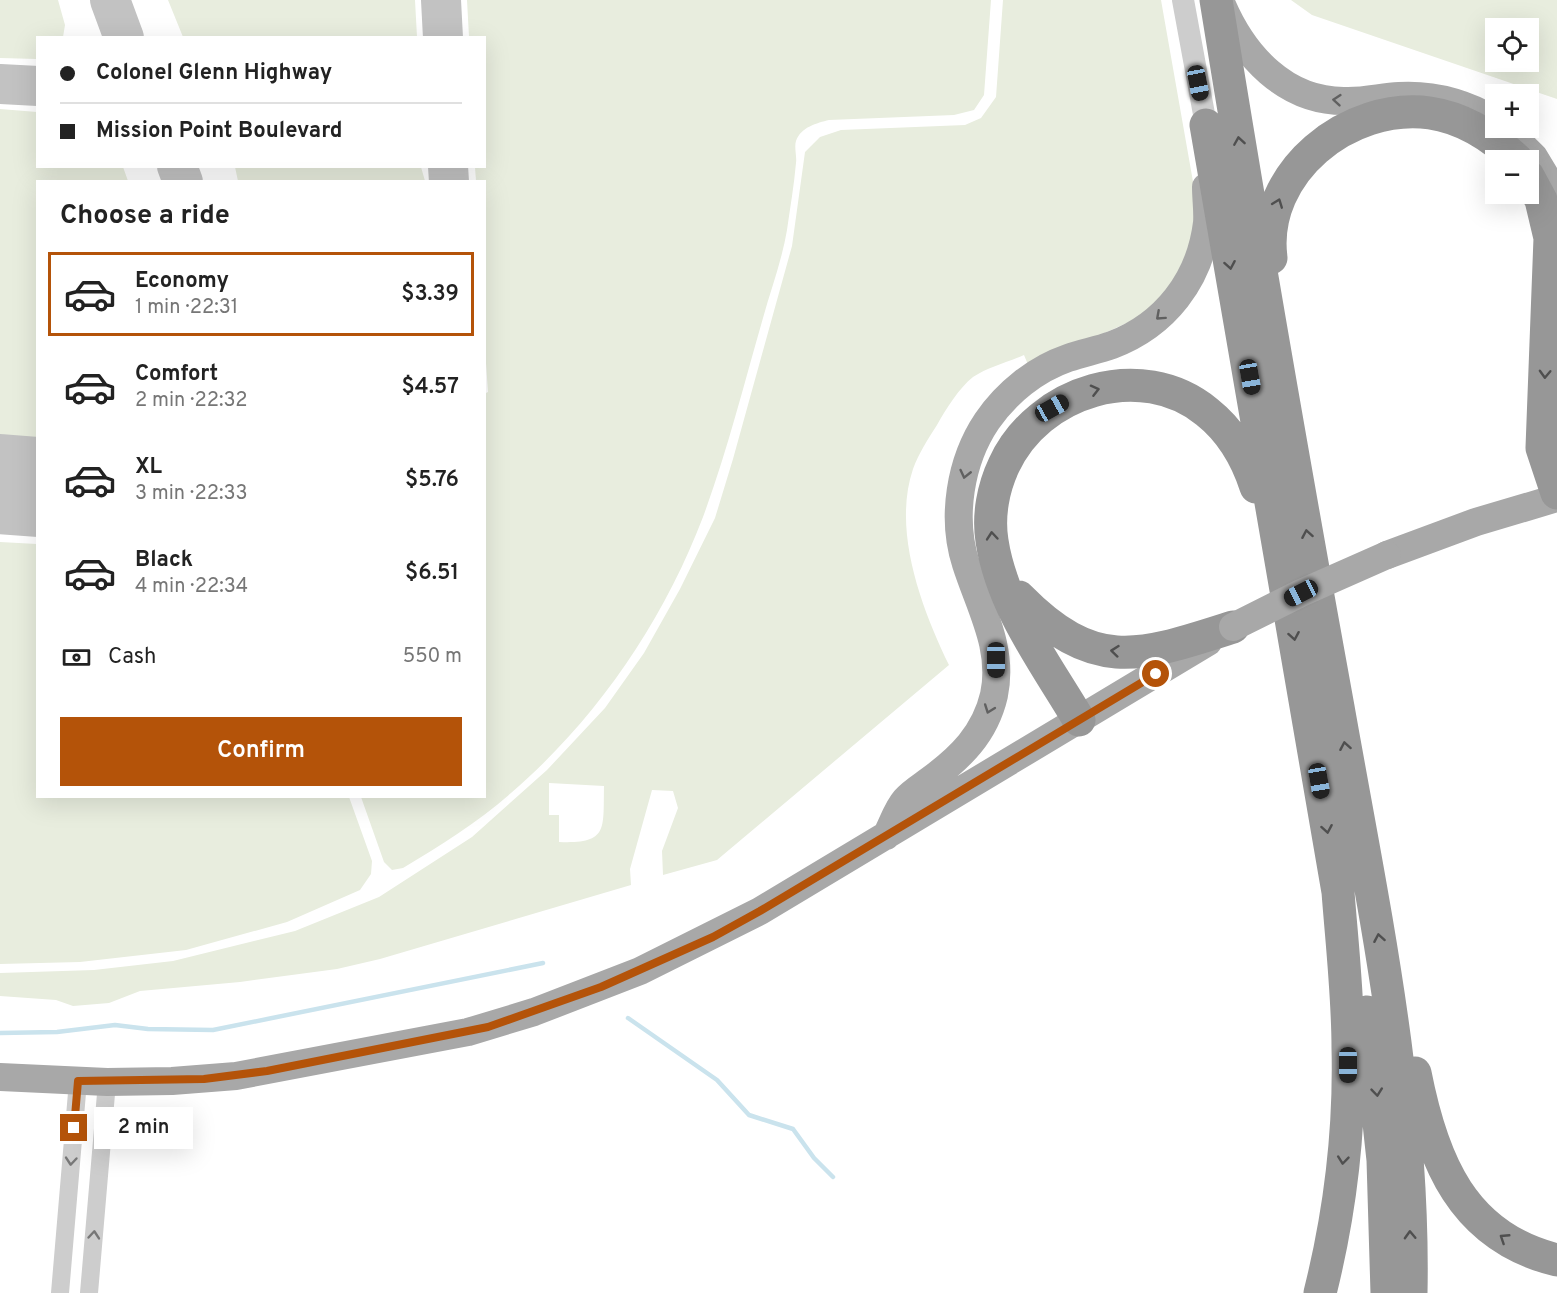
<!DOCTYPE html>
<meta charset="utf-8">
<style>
:root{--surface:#fff;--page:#f6f6f6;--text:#222;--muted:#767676;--line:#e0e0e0;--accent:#b45309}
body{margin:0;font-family:Overpass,sans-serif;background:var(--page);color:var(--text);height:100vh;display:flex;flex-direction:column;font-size:22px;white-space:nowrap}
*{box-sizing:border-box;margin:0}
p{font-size:20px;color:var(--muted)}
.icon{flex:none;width:33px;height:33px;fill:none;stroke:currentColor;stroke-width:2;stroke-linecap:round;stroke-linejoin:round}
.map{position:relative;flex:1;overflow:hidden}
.details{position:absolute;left:36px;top:180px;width:450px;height:618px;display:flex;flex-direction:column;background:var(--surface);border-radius:0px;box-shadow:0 6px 24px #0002}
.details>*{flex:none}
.guide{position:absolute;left:36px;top:36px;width:450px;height:132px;border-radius:0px;box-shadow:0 6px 24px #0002;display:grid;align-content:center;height:132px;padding:0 24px;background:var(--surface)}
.tools{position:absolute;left:1485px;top:18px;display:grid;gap:12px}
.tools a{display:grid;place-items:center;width:54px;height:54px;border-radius:0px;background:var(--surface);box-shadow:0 6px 24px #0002;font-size:30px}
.end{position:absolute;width:27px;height:27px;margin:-14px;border:8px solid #b45309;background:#fff;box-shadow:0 0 0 3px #fff}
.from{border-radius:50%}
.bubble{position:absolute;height:42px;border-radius:0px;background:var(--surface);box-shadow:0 6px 24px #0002;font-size:20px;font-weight:600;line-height:42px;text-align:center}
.car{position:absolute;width:18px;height:36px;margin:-18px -9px;border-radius:8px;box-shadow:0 0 4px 2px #0007;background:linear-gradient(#222 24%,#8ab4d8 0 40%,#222 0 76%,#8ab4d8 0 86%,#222 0)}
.guide b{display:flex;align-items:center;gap:21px;height:57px;font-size:22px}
.guide b+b{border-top:2px solid var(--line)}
.guide i{width:15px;height:15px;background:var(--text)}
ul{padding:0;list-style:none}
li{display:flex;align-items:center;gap:18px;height:84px;margin:0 12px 9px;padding:0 12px;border:3px solid transparent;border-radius:0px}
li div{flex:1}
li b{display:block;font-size:22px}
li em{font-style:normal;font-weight:600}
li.selected{border-color:var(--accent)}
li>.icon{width:54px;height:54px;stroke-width:1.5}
h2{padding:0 24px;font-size:27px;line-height:72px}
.pay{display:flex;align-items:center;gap:15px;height:66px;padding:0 24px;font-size:22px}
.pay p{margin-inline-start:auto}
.cta{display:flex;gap:12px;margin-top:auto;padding:12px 24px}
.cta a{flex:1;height:69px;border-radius:0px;background:var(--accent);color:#fff;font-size:24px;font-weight:600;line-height:69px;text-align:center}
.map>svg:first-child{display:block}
.green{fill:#e8edde;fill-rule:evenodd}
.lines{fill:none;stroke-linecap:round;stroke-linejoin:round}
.stream{stroke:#cae3ed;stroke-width:4.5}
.taxiway{stroke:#c2c2c2;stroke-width:40}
.runway{stroke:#c2c2c2;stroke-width:100}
.minor{stroke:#cdcdcd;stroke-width:18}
.tertiary{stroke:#cdcdcd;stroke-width:22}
.primary{stroke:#a8a8a8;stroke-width:28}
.motorway{stroke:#979797;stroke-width:33}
.primary-bridge{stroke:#a8a8a8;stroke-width:28}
.oneway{stroke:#606060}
.oneway2{stroke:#4f4f4f}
.oneway3{stroke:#777}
.route{stroke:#b45309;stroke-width:8}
</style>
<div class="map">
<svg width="1557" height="1293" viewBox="0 0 1557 1293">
<rect width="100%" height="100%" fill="#fff"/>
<path class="green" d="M 0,0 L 58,0 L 65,25 L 63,37 L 38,38 L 37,59 L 0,58 Z
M 168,0 L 415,0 L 417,37 L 183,37 Z
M 467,0 L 991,0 L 984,95 L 974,110 L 954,115 L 829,120 C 817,123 801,127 796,141 C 794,147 797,157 796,163 C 794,186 790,208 787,230 C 782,260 771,289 763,318 C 744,384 727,452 703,517 C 663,622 596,720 511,793 C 478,822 441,845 403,868 L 392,870 L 384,862 L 361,797 L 484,796 L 484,394 L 488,392 L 484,334 L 484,182 L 476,181 L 475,167 L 484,166 L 484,38 L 469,37 Z
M 1003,0 L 1161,0 L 1198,210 L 1189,260 L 1149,313 L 1029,367 L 1024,355 C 1008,362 988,367 973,377 C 959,388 946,409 937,425 C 928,439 919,453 913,469 C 892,531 922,609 949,665 L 717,860 L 663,875 L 662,851 L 678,808 L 673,791 L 652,790 L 630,869 L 631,885 L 380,959 L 337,969 L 240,982 L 140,991 L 109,1003 L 73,1006 L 56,1000 L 0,996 L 0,973 L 94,970 L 173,961 L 295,931 L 379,897 L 472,837 L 547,770 L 605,708 L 644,653 L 680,589 L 715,518 L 733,459 L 792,246 L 805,152 L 820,137 L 841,130 L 965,125 L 981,118 L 996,97 ZM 549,783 L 604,786 C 603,829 609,844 559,842 L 559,815 L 549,815 Z
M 1291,0 L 1557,0 L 1557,99 L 1312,15 ZM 1528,28 L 1528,62 L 1496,62 L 1496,28 Z
M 0,109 L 37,112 L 38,166 L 123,167 L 128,181 L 38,182 L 37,442 L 0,439 Z
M 235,167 L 421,167 L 425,181 L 238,181 Z
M 0,542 L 37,544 L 38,796 L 349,797 L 372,861 L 371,874 L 360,890 L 287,922 L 186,950 L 80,962 L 0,964 Z"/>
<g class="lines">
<path class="stream" d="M 628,1018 L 717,1080 L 749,1115 L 793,1129 L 814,1158 L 833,1177
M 0,1033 L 57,1032 L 115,1025 L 148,1029 L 213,1030 L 543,963"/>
<path class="taxiway" d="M 110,0 L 124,38
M 441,0 L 443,38
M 0,84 L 38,86
M 177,166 L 183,182
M 448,166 L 449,182"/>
<path class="runway" d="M 0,484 L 38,487"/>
<path class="minor" d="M 60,1293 L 78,1081
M 89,1293 L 107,1082"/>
<path class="tertiary" d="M 1183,0 L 1206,125"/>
<path class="primary" d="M 1222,5 C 1244,56 1285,101 1344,101 C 1363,102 1381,97 1399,96 C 1434,94 1466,103 1496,121
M 1506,129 L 1534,157 L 1557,195
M 1387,555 L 1476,522 L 1557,498
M 886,836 C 892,825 897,809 905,800 C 912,792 922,786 930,780 C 960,758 985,734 994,695 C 1004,648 980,608 966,564 C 951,518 960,461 987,421 C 1007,392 1036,369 1068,358 C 1083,353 1098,350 1112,345 C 1165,325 1200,280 1207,223 C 1208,212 1206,199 1206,187
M 0,1077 L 107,1082 L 172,1081 L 236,1076 L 468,1032 L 534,1012 L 640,971 L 760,911 L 1208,642"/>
<path class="motorway" d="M 1216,0 C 1254,236 1295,471 1338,707 C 1372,900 1415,1095 1411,1293
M 1206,125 L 1338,892 C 1342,944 1348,996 1348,1048 C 1350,1130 1340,1213 1320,1293
M 1528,176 L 1541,200 L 1550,238 L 1542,448 L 1557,493
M 1271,258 C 1260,172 1349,102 1430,113 C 1464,118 1493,137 1517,160
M 1019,597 C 1095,674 1139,657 1233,627
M 1079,720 C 1046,664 1002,607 992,541 C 988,516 993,488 1004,465 C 1038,391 1141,358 1207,412 C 1231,431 1247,459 1256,487
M 1367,1012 L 1383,1160 L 1387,1293
M 1415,1073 C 1432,1160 1462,1237 1557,1260"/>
<path class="primary-bridge" d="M 1233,627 L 1301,593 L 1387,555"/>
</g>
<defs><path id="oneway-chevron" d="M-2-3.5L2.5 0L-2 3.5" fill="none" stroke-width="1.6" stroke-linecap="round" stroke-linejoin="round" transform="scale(1.5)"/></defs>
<g class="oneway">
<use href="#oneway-chevron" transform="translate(1337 100) rotate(-175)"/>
<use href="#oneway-chevron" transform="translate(1160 316) rotate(138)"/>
<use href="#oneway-chevron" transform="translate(965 474) rotate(103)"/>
<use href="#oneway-chevron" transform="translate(989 709) rotate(110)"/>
</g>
<g class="oneway2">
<use href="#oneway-chevron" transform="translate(1239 141) rotate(-99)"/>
<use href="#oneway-chevron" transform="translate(1278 203) rotate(-69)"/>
<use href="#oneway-chevron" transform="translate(1230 265) rotate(80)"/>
<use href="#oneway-chevron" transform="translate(1545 374) rotate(92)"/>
<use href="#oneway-chevron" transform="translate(1095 390) rotate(-14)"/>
<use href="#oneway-chevron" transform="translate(1307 534) rotate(-100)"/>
<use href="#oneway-chevron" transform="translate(992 536) rotate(-95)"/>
<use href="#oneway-chevron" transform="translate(1294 636) rotate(80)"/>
<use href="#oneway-chevron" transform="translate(1115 651) rotate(-174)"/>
<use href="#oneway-chevron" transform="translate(1345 746) rotate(-100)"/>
<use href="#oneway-chevron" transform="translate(1327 829) rotate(80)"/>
<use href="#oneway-chevron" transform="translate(1379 938) rotate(-100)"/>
<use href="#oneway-chevron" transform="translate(1377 1092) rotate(84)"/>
<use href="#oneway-chevron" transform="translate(1343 1160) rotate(96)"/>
<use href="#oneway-chevron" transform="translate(1410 1235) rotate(-92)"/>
<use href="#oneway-chevron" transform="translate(1504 1238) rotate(-147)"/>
</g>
<g class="oneway3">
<use href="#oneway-chevron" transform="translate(71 1161) rotate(95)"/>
<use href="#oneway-chevron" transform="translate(94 1235) rotate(-85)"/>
</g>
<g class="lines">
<path class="route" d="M 74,1128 L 78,1081 L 204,1079 L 267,1071 L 488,1027 L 601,987 L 713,937 L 760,911 L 1156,674"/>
</g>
</svg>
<div class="tools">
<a><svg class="icon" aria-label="locate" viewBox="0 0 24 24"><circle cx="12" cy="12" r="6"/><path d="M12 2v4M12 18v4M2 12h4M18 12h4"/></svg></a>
<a>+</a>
<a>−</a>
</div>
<i class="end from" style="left:1156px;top:674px"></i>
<i class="end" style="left:74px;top:1128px"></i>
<div class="bubble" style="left:94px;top:1107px;width:99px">2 min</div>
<i class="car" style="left:1198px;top:83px;rotate:169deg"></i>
<i class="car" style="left:1250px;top:377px;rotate:170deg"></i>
<i class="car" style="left:1052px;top:408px;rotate:61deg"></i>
<i class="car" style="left:1301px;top:593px;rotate:243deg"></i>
<i class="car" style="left:996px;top:660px;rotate:180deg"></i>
<i class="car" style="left:1319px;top:781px;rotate:170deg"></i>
<i class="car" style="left:1348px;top:1065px;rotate:180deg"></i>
<div class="guide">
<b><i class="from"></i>Colonel Glenn Highway</b>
<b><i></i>Mission Point Boulevard</b>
</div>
<section class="details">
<h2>Choose a ride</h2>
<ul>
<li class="selected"><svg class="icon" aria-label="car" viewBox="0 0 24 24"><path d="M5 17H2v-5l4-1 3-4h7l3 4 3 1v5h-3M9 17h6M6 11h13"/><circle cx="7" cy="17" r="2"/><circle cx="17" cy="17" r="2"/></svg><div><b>Economy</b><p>1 min · 22:31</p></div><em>$3.39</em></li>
<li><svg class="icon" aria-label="car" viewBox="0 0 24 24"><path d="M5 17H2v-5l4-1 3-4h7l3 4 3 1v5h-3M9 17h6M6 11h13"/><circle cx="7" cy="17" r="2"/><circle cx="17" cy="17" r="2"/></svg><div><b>Comfort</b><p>2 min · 22:32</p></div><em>$4.57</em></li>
<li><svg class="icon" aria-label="car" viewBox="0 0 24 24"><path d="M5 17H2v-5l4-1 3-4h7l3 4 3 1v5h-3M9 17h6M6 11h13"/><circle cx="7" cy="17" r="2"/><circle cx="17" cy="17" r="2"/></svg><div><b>XL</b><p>3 min · 22:33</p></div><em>$5.76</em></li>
<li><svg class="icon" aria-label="car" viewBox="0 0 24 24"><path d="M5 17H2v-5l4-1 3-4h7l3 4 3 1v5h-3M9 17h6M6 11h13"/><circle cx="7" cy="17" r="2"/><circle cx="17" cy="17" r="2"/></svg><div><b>Black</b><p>4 min · 22:34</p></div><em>$6.51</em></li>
</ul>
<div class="pay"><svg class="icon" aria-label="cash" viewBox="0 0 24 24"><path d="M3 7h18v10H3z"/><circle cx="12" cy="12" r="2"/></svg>Cash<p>550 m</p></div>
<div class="cta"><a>Confirm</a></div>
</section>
</div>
